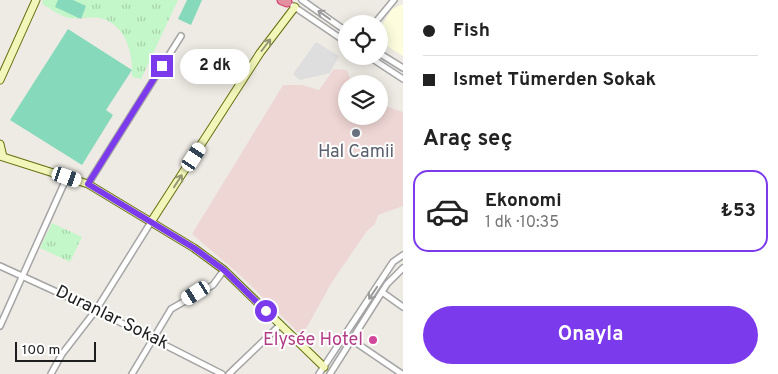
<!DOCTYPE html>
<html lang="tr">
<meta charset="utf-8">
<style>
:root{--surface:#fff;--page:#f2f2f2;--text:#222;--muted:#767676;--line:#e0e0e0;--accent:#7c3aed}
body{margin:0;font-family:Overpass,sans-serif;background:var(--page);color:var(--text);height:100vh;display:flex;flex-direction:column;font-size:19px;white-space:nowrap}
*{box-sizing:border-box;margin:0}
p{font-size:16px;color:var(--muted)}
.icon{flex:none;width:28px;height:28px;fill:none;stroke:currentColor;stroke-width:2;stroke-linecap:round;stroke-linejoin:round}
.map{position:relative;flex:1;overflow:hidden}
.drawer{display:flex;flex-direction:column;background:var(--surface);width:375px}
.drawer>*{flex:none}
.guide{display:grid;align-content:center;height:110px;padding:0 20px;background:var(--surface)}
.fabs{position:absolute;left:338px;top:15px;display:grid;gap:10px}
.fabs a{display:grid;place-items:center;width:50px;height:50px;border-radius:50%;background:var(--surface);box-shadow:0 2px 12px #0003;font-size:25px}
.scale{position:absolute;left:15px;bottom:12px;width:81px;box-sizing:border-box;padding-left:5px;border:2px solid #1e1e1e;border-top:0;font-size:14px;line-height:18px;white-space:nowrap;color:#1e1e1e;-webkit-text-stroke:4px #fff;paint-order:stroke}
.end{position:absolute;width:22px;height:22px;margin:-11px;border:6px solid #7c3aed;background:#fff;box-shadow:0 0 0 2px #fff}
.from{border-radius:50%}
.bubble{position:absolute;height:35px;border-radius:18px;background:var(--surface);box-shadow:0 2px 12px #0003;font-size:16px;font-weight:700;line-height:35px;text-align:center}
.car{position:absolute;width:15px;height:30px;margin:-15px -8px;border-radius:6px;box-shadow:0 0 4px 1px #0007;background:linear-gradient(#fff 24%,#345 0 40%,#fff 0 76%,#345 0 86%,#fff 0)}
.guide b{display:flex;align-items:center;gap:18px;height:48px;font-size:19px}
.guide b+b{border-top:1px solid var(--line)}
.guide i{width:12px;height:12px;background:var(--text)}
ul{padding:0;list-style:none}
li{display:flex;align-items:center;gap:15px;height:82px;margin:0 10px 8px;padding:0 10px;border:2px solid transparent;border-radius:15px}
li div{flex:1}
li b{display:block;font-size:19px}
li em{font-style:normal;font-weight:700}
li.active{border-color:var(--accent)}
li>.icon{width:45px;height:45px;stroke-width:1.5}
h2{padding:0 20px;font-size:22px;line-height:60px}
.button{display:flex;gap:10px;margin-top:auto;padding:10px 20px}
.button a{flex:1;height:58px;border-radius:30px;background:var(--accent);color:#fff;font-size:20px;font-weight:700;line-height:58px;text-align:center}
main{display:flex;flex:1;min-height:0}
.map>svg:first-child{display:block}
.commercial{fill:#eed6d4}
.education{fill:#fdfdde}
.park{fill:url(#park-tufts)}
.pitch{fill:#86dabb}
.parking{fill:#dedede}
.lines{fill:none;stroke-linecap:round;stroke-linejoin:round}
.street-casing{stroke:#a5a5a5;stroke-width:8}
.secondary-casing{stroke:#636f0a;stroke-width:9}
.highway-casing{stroke:#d12d62;stroke-width:11}
.street{stroke:#fff;stroke-width:5}
.secondary{stroke:#f2f6bb;stroke-width:7}
.highway{stroke:#e2909e;stroke-width:9}
.oneway{stroke:#9a9a9a}
.oneway2{stroke:#939574}
.route{stroke:#7c3aed;stroke-width:6}
.worship-dot{fill:#6b7280;stroke:#fff;stroke-width:2}
.hotel-dot{fill:#d1479c;stroke:#fff;stroke-width:2}
.labels{text-anchor:middle;dominant-baseline:central;stroke-width:4;stroke-linejoin:round;paint-order:stroke}
.worship-label{font-size:18px;fill:#5b616d;stroke:#fff}
.street-label{font-size:18px;fill:#1e1e1e;stroke:#fff}
.hotel-label{font-size:18px;fill:#b23c85;stroke:#fff;text-anchor:end}
</style>
<main>
<div class="map">
<svg width="403" height="374" viewBox="0 0 403 374">
<defs>
<pattern id="park-tufts" width="24" height="20" patternUnits="userSpaceOnUse" patternTransform="scale(1.25)"><rect width="24" height="20" fill="#c3f6c8"/><path d="M3 7l-1-3M5 7V3M7 7l1-3M15 17l-1-3M17 17v-4M19 17l1-3" fill="none" stroke="#a7d2ab"/></pattern>
</defs>
<rect width="100%" height="100%" fill="#eeebe4"/>
<path class="commercial" d="M 334,69 L 347,70 L 352,84 L 346,84 L 346,116 L 379,116 L 379,104 L 403,112 L 403,206 L 378,215 L 375,224 L 367,231 L 332,282 L 302,336 L 241,276 L 192,234 L 283,85 L 302,85 L 319,90 Z"/>
<path class="education" d="M 403,4 L 403,56 L 379,41 L 379,30 L 392,9 Z"/>
<path class="park" d="M 43,0 L 178,0 L 141,79 L 132,77 C 133,55 128,30 106,20 C 95,15 82,19 70,18 C 61,17 50,8 42,4 Z
M 52,223 L 82,237 L 70,262 L 40,248 Z"/>
<path class="pitch" d="M 58,0 L 73,0 L 86,6 L 81,19 L 55,7 Z
M 187,0 L 202,0 L 191,25 L 178,19 Z
M 68,29 L 132,70 L 106,110 L 113,115 L 82,165 L 10,120 Z"/>
<path class="parking" d="M 316,42 L 339,56 L 330,73 L 300,80 L 293,74 Z"/>
<g class="lines">
<defs>
<path id="street" d="M 302,0 L 346,31
M 293,6 L 346,42
M 374,24 L 394,0
M 379,53 L 403,68
M 368,56 L 403,79
M 88,184 L 181,36
M 0,266 L 96,310 L 222,374
M 382,292 L 403,307
M 0,326 L 67,177
M 352,340 L 402,374
M 51,374 L 62,354 L 96,310 L 151,222
M 132,374 L 171,309 L 213,285 L 224,270
M 229,374 L 280,325
M 319,374 L 393,262 L 403,255
M 330,374 L 387,284 L 403,268"/>
<path id="secondary" d="M 0,80 L 36,0
M 0,144 L 3,157
M 0,156 L 88,184 L 194,248 L 224,270 L 324,367
M 151,222 L 260,53 L 295,7"/>
<path id="highway" d="M 282,0 L 287,2"/>
</defs>
<use href="#street" class="street-casing"/>
<use href="#secondary" class="secondary-casing"/>
<use href="#highway" class="highway-casing"/>
<use href="#street" class="street"/>
<use href="#secondary" class="secondary"/>
<use href="#highway" class="highway"/>
</g>
<defs><path id="oneway-shaft" d="M-6 0H5M1.5-3L5.5 0L1.5 3" fill="none" stroke-width="1.6" stroke-linecap="round" stroke-linejoin="round" transform="scale(1.25)"/></defs>
<g class="oneway">
<use href="#oneway-shaft" transform="translate(324 15) rotate(-145)"/>
<use href="#oneway-shaft" transform="translate(373 293) rotate(124)"/>
</g>
<g class="oneway2">
<use href="#oneway-shaft" transform="translate(266 45) rotate(-53)"/>
<use href="#oneway-shaft" transform="translate(178 181) rotate(-57)"/>
</g>
<g class="lines">
<path class="route" d="M 162,66 L 88,184 L 194,248 L 224,270 L 266,311"/>
</g>
<circle class="worship-dot" cx="356" cy="133" r="5"/>
<circle class="hotel-dot" cx="373" cy="340" r="5"/>
<g class="labels">
<g class="worship-label">
<text x="356" y="152">Hal Camii</text>
</g>
<g class="street-label">
<text transform="translate(112 318) rotate(26)">Duranlar Sokak</text>
</g>
<g class="hotel-label">
<text x="363" y="340">Elysée Hotel</text>
</g>
</g>
</svg>
<div class="fabs">
<a><svg class="icon" aria-label="locate" viewBox="0 0 24 24"><circle cx="12" cy="12" r="6"/><path d="M12 2v4M12 18v4M2 12h4M18 12h4"/></svg></a>
<a><svg class="icon" aria-label="layers" viewBox="0 0 24 24"><path d="M12 4l9 5-9 5-9-5zM3 14l9 5 9-5"/></svg></a>
</div>
<div class="scale">100 m</div>
<i class="end from" style="left:266px;top:311px"></i>
<i class="end" style="left:162px;top:66px"></i>
<div class="bubble" style="left:180px;top:49px;width:70px">2 dk</div>
<i class="car" style="left:194px;top:157px;rotate:33deg"></i>
<i class="car" style="left:67px;top:177px;rotate:109deg"></i>
<i class="car" style="left:196px;top:293px;rotate:238deg"></i>
</div>
<section class="drawer">
<div class="guide">
<b><i class="from"></i>Fish</b>
<b><i></i>Ismet Tümerden Sokak</b>
</div>
<h2>Araç seç</h2>
<ul>
<li class="active"><svg class="icon" aria-label="car" viewBox="0 0 24 24"><path d="M5 17H2v-5l4-1 3-4h7l3 4 3 1v5h-3M9 17h6M6 11h13"/><circle cx="7" cy="17" r="2"/><circle cx="17" cy="17" r="2"/></svg><div><b>Ekonomi</b><p>1 dk · 10:35</p></div><em>₺53</em></li>
</ul>
<div class="button"><a>Onayla</a></div>
</section>
</main>
